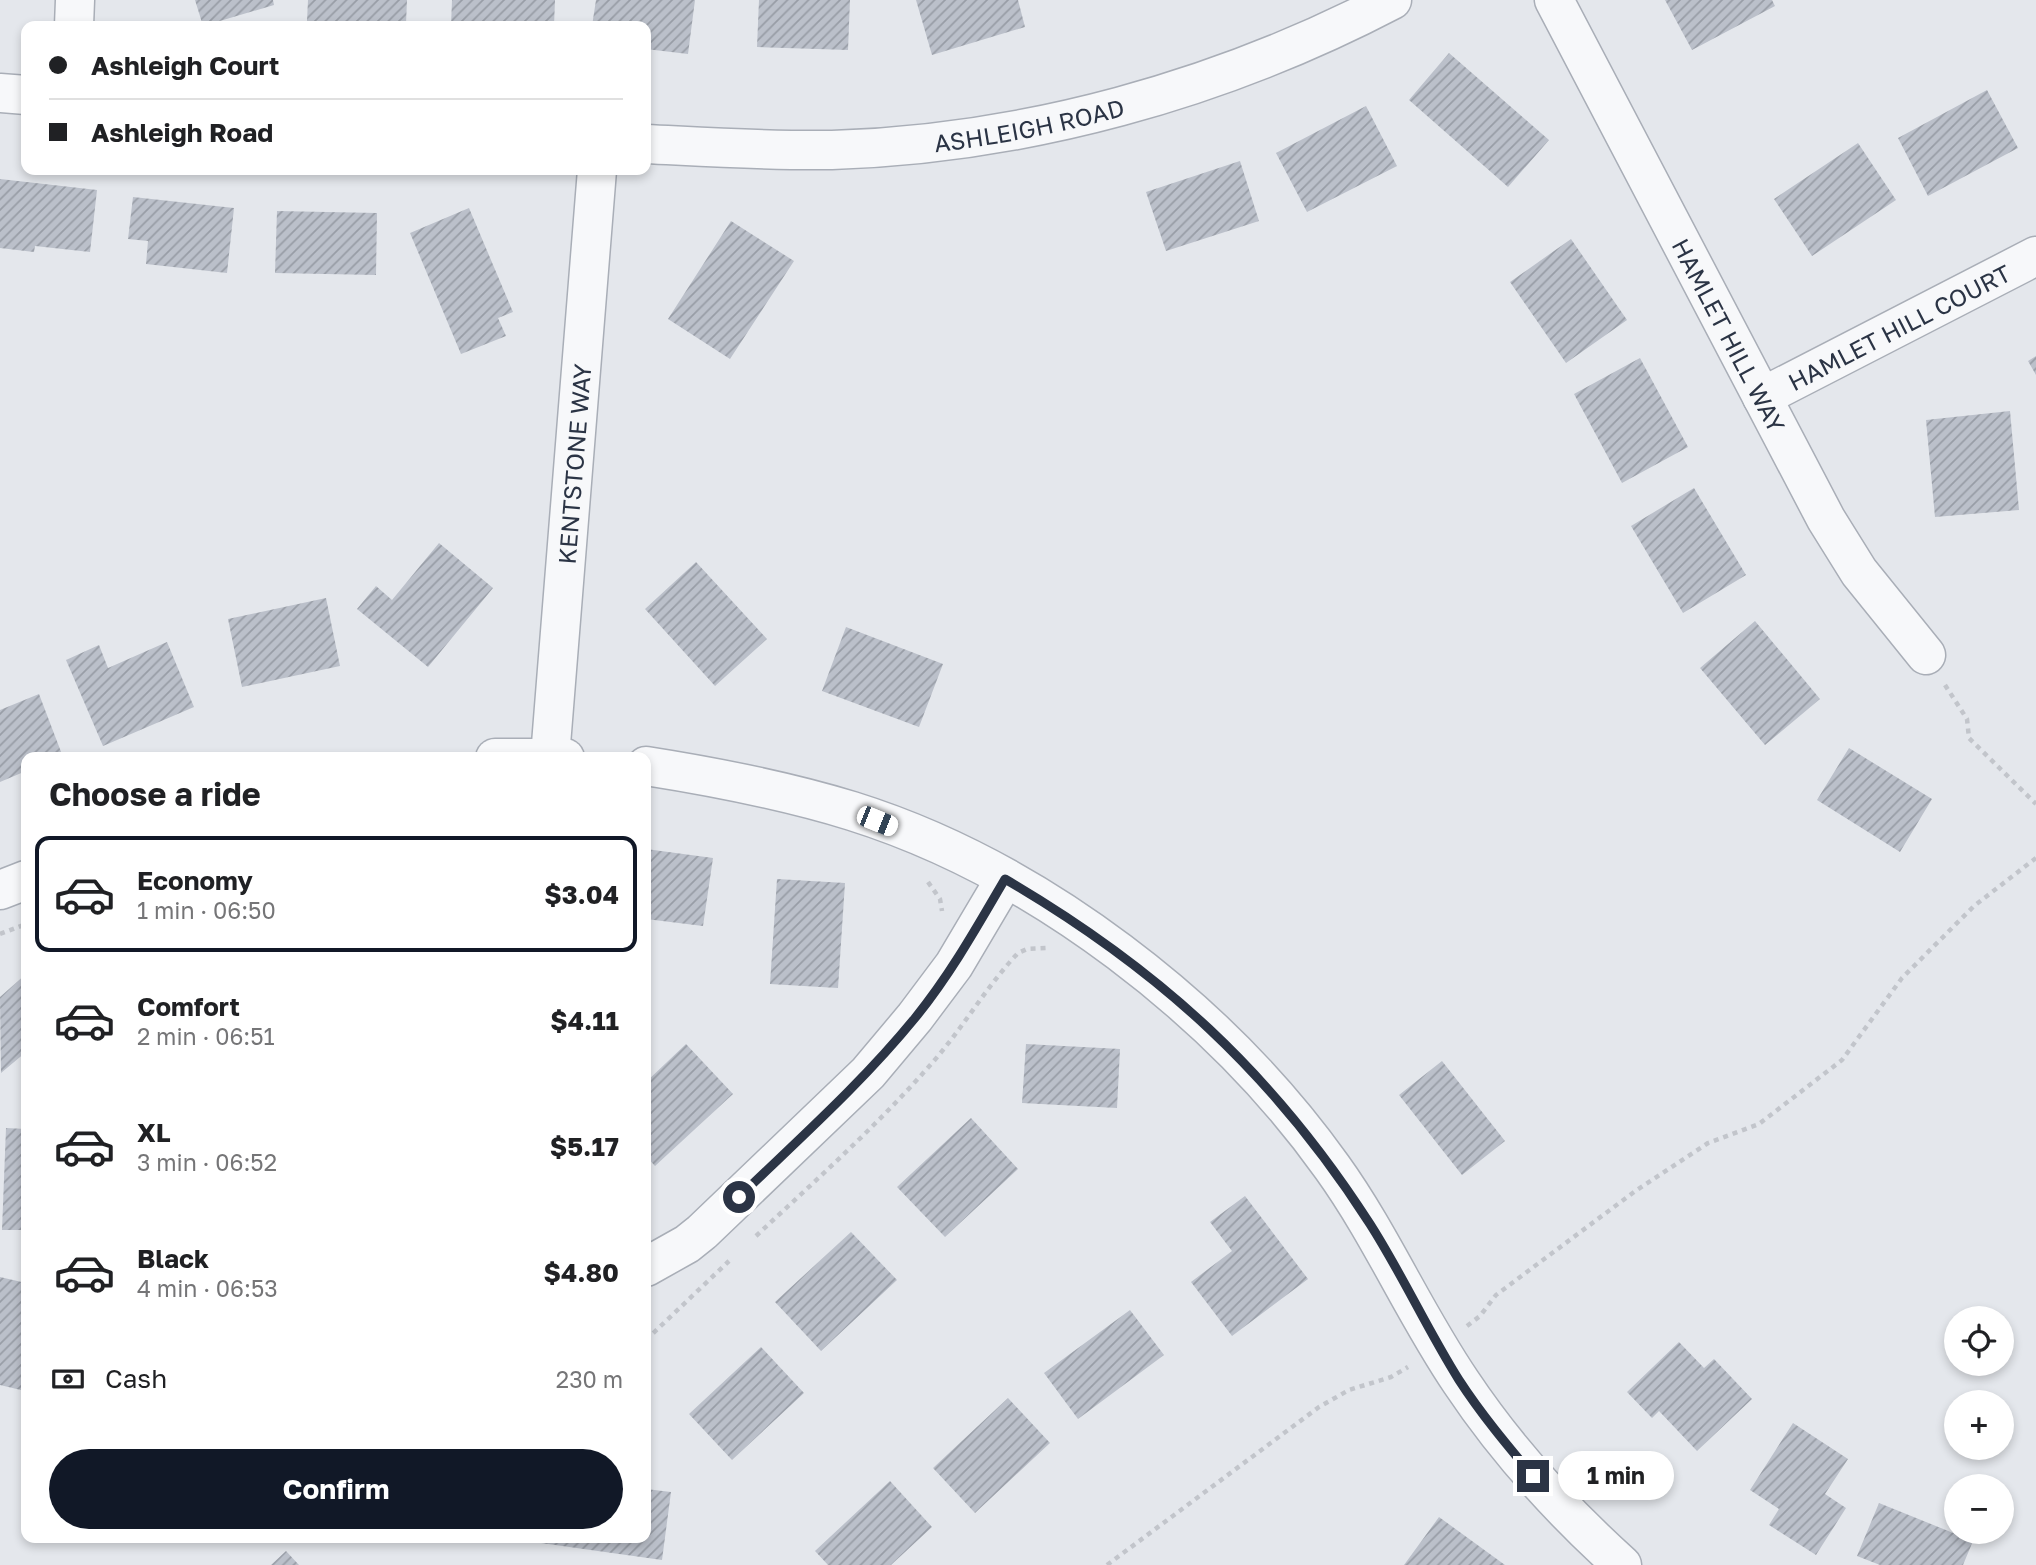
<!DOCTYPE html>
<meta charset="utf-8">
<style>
:root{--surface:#fff;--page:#f2f2f2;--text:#202124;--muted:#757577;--line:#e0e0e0;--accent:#111827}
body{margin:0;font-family:"Golos Text",sans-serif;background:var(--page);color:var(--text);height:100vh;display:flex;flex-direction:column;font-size:26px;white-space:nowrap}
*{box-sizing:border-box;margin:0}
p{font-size:23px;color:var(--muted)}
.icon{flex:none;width:38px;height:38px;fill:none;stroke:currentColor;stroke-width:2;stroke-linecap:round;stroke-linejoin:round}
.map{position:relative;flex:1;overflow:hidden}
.sheet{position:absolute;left:21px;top:752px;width:630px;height:791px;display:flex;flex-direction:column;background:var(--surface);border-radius:14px;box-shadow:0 4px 10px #0003}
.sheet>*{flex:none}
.top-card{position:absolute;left:21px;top:21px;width:630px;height:154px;border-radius:14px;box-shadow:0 4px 10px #0003;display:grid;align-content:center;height:154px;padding:0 28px;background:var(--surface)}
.tools{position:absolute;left:1944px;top:1306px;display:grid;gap:14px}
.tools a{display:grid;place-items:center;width:70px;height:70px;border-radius:50%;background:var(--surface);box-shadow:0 4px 10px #0003;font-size:35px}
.end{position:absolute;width:32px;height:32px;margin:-16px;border:9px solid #2b3445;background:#fff;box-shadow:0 0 0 4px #fff}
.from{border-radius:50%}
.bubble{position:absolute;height:49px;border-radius:24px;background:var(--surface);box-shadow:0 4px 10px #0003;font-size:23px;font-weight:700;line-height:49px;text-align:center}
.car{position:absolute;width:21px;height:42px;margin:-21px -10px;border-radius:9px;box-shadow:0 0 5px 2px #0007;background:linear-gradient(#fff 24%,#345 0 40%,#fff 0 76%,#345 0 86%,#fff 0)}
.top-card b{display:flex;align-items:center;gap:24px;height:66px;font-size:26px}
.top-card b+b{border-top:2px solid var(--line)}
.top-card i{width:18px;height:18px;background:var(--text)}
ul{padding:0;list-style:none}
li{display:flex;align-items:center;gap:21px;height:116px;margin:0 14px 10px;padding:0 14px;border:4px solid transparent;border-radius:14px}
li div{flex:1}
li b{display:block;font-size:26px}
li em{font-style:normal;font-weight:700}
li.on{border-color:var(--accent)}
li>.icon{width:63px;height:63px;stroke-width:1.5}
h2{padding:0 28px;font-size:32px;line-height:84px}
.pay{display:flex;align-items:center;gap:18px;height:77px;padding:0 28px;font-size:26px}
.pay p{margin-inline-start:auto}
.action{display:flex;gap:14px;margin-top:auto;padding:14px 28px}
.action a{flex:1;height:80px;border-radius:42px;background:var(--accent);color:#fff;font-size:28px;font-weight:700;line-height:80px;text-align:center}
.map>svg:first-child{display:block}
.building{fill:url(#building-hatch)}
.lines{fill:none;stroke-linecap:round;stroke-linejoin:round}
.minor-casing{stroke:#a9aeb7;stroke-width:41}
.path{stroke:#c2c5cb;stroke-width:4.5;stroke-dasharray:5 5;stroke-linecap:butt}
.minor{stroke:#f7f8fa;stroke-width:38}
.route{stroke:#2b3445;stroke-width:9}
.labels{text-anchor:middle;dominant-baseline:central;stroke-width:7;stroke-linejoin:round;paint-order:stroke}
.street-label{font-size:24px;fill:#2b3445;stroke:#f4f6f9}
</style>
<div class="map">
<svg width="2036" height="1565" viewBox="0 0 2036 1565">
<defs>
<pattern id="building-hatch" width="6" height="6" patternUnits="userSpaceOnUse" patternTransform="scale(1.75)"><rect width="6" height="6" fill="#bbc0ca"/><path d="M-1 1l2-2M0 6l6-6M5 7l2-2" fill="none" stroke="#989da6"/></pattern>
</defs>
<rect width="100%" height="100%" fill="#e4e7ec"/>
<path class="building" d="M 195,0 L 273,0 L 274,5 L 203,26 Z
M 308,0 L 407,0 L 406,24 L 307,21 Z
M 452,0 L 555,0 L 554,26 L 451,26 Z
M 596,0 L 695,0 L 688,54 L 646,49 L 646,26 L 592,26 Z
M 759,0 L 850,0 L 848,50 L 757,47 Z
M 916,0 L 1018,0 L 1025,27 L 932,55 Z
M 1665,0 L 1772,0 L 1775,6 L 1692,50 Z
M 1449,53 L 1549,140 L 1508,187 L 1409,100 Z
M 1987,90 L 2018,148 L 1928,196 L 1898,138 Z
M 1366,106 L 1397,166 L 1307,212 L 1276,153 Z
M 1858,143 L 1896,200 L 1812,256 L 1774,199 Z
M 1240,161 L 1259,221 L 1166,251 L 1146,192 Z
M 0,179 L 97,190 L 90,252 L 35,246 L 34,252 L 0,248 Z
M 133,197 L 234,208 L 227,273 L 146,264 L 148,241 L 128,239 Z
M 469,208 L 513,312 L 498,318 L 506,336 L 461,354 L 410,233 Z
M 277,211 L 377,213 L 376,275 L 275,273 Z
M 731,221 L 794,261 L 730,359 L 668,319 Z
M 1571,239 L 1627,320 L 1566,363 L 1510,282 Z
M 2036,356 L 2036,375 L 2028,361 Z
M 1640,358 L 1688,447 L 1622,483 L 1574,394 Z
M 2010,411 L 2019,510 L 1935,517 L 1926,420 Z
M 1694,488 L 1746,575 L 1683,613 L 1631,526 Z
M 439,543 L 493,588 L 428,667 L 357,609 L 376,586 L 392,600 Z
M 696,562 L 767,639 L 715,686 L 645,609 Z
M 326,598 L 340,666 L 242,687 L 228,619 Z
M 1755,621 L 1820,699 L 1765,745 L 1700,668 Z
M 846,627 L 943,664 L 919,727 L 822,691 Z
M 167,642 L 194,707 L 103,746 L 66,660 L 99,645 L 108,668 Z
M 39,694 L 63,757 L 26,758 L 26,771 L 0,782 L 0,710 Z
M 1849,748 L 1932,799 L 1900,852 L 1817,800 Z
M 646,849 L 713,858 L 703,926 L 646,919 Z
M 777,879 L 845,883 L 838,988 L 770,984 Z
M 26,974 L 26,1052 L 1,1073 L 0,997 Z
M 686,1044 L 733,1094 L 655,1166 L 646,1156 L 646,1082 Z
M 1026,1044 L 1120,1049 L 1117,1108 L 1022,1103 Z
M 1442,1061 L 1505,1141 L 1462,1175 L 1399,1095 Z
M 971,1118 L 1018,1169 L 945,1237 L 897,1187 Z
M 6,1128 L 26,1129 L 26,1230 L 2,1230 Z
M 1245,1196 L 1308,1279 L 1232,1336 L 1191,1282 L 1232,1251 L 1210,1222 Z
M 851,1232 L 897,1280 L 821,1351 L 775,1302 Z
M 0,1277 L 26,1283 L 25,1391 L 0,1385 Z
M 1130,1310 L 1164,1355 L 1078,1419 L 1044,1373 Z
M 1679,1342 L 1704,1368 L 1714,1359 L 1752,1399 L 1697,1451 L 1659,1411 L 1652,1418 L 1627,1392 Z
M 761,1347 L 804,1393 L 732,1460 L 689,1414 Z
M 1008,1398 L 1050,1443 L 975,1513 L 933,1468 Z
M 1793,1423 L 1848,1459 L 1825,1494 L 1846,1508 L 1816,1555 L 1769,1525 L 1779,1509 L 1750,1490 Z
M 890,1481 L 932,1527 L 891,1565 L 828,1565 L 815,1551 Z
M 646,1489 L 671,1492 L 662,1560 L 541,1543 L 542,1538 L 646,1538 Z
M 1879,1503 L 1973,1541 L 1963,1565 L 1880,1565 L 1857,1556 Z
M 1439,1517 L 1505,1565 L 1404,1565 Z
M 286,1551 L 299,1565 L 271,1565 Z"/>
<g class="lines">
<defs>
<g id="minor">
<path id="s1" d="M 1554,0 L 1826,519 L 1859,572 L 1926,655"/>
<path d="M 74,26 L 75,0"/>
<path d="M 0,93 L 26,95"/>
<path id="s2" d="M 646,144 C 708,147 770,151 832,150 C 1025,144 1220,90 1392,0"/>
<path id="s3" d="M 1762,397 L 2036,256"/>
<path id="s4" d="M 550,757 L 597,170"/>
<path d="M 495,758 L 565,758"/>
<path d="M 646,766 C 716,777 784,790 852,811 C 1037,869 1220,1010 1332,1167 C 1381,1235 1414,1313 1461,1382 C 1507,1451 1561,1510 1622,1565"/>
<path d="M 0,890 L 26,880"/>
<path d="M 646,1267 L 687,1244 L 702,1232 L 868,1073 L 915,1017 L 954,965 L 1005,879"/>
</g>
</defs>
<use href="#minor" class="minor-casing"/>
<path class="path" d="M 1945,685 L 1967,719 L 1969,738 L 2036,804
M 928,882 L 940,899 L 942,911
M 0,934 L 26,924
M 756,1236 C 816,1180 878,1125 932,1063 C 963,1028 986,987 1018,953 L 1027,949 L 1048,948
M 1467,1326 L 1480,1316 L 1496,1295 L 1634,1192 L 1708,1143 L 1759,1124 L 1842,1060 L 1902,978 L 1974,906 L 2036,858
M 646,1340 L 729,1261
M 1107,1565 L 1319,1407 L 1349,1390 L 1391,1377 L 1408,1367"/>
<use href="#minor" class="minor"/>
</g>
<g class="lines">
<path class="route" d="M 739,1197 C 799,1139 862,1083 915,1018 C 950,975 977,927 1005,879 C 1159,969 1273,1073 1370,1224 C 1402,1274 1427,1329 1459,1380 C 1481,1414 1507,1445 1533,1476"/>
</g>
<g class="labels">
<g class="street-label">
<text stroke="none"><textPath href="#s2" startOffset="385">ASHLEIGH ROAD</textPath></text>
<text stroke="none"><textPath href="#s3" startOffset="154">HAMLET HILL COURT</textPath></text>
<text stroke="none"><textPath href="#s1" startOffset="378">HAMLET HILL WAY</textPath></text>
<text stroke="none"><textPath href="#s4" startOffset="294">KENTSTONE WAY</textPath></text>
</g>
</g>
</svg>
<div class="tools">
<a><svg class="icon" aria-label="locate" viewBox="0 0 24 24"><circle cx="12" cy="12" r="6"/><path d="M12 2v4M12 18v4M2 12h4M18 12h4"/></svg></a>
<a>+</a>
<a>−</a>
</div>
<i class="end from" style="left:739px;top:1197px"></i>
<i class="end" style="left:1533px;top:1476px"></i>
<div class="bubble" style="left:1558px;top:1451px;width:116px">1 min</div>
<i class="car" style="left:877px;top:821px;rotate:112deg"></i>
<div class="top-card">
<b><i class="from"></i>Ashleigh Court</b>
<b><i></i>Ashleigh Road</b>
</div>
<section class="sheet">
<h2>Choose a ride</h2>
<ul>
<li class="on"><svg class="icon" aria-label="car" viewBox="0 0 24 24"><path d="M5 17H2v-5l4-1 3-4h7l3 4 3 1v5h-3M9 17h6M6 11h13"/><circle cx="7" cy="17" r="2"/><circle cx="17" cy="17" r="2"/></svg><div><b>Economy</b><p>1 min · 06:50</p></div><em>$3.04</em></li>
<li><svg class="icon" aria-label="car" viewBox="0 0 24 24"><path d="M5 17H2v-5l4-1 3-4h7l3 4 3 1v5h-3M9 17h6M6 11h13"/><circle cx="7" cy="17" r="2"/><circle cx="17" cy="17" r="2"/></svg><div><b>Comfort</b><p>2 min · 06:51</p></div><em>$4.11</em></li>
<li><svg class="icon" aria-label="car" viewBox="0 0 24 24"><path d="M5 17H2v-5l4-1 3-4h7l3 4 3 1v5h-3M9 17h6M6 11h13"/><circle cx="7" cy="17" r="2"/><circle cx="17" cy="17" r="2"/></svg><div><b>XL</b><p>3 min · 06:52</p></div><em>$5.17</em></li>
<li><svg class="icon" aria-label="car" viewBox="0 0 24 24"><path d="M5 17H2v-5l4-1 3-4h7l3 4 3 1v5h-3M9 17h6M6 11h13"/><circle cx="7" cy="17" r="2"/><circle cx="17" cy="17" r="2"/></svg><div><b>Black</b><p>4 min · 06:53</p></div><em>$4.80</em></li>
</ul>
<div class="pay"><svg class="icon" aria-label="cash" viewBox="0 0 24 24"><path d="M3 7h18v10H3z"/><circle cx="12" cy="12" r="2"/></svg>Cash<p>230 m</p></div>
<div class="action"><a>Confirm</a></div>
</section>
</div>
